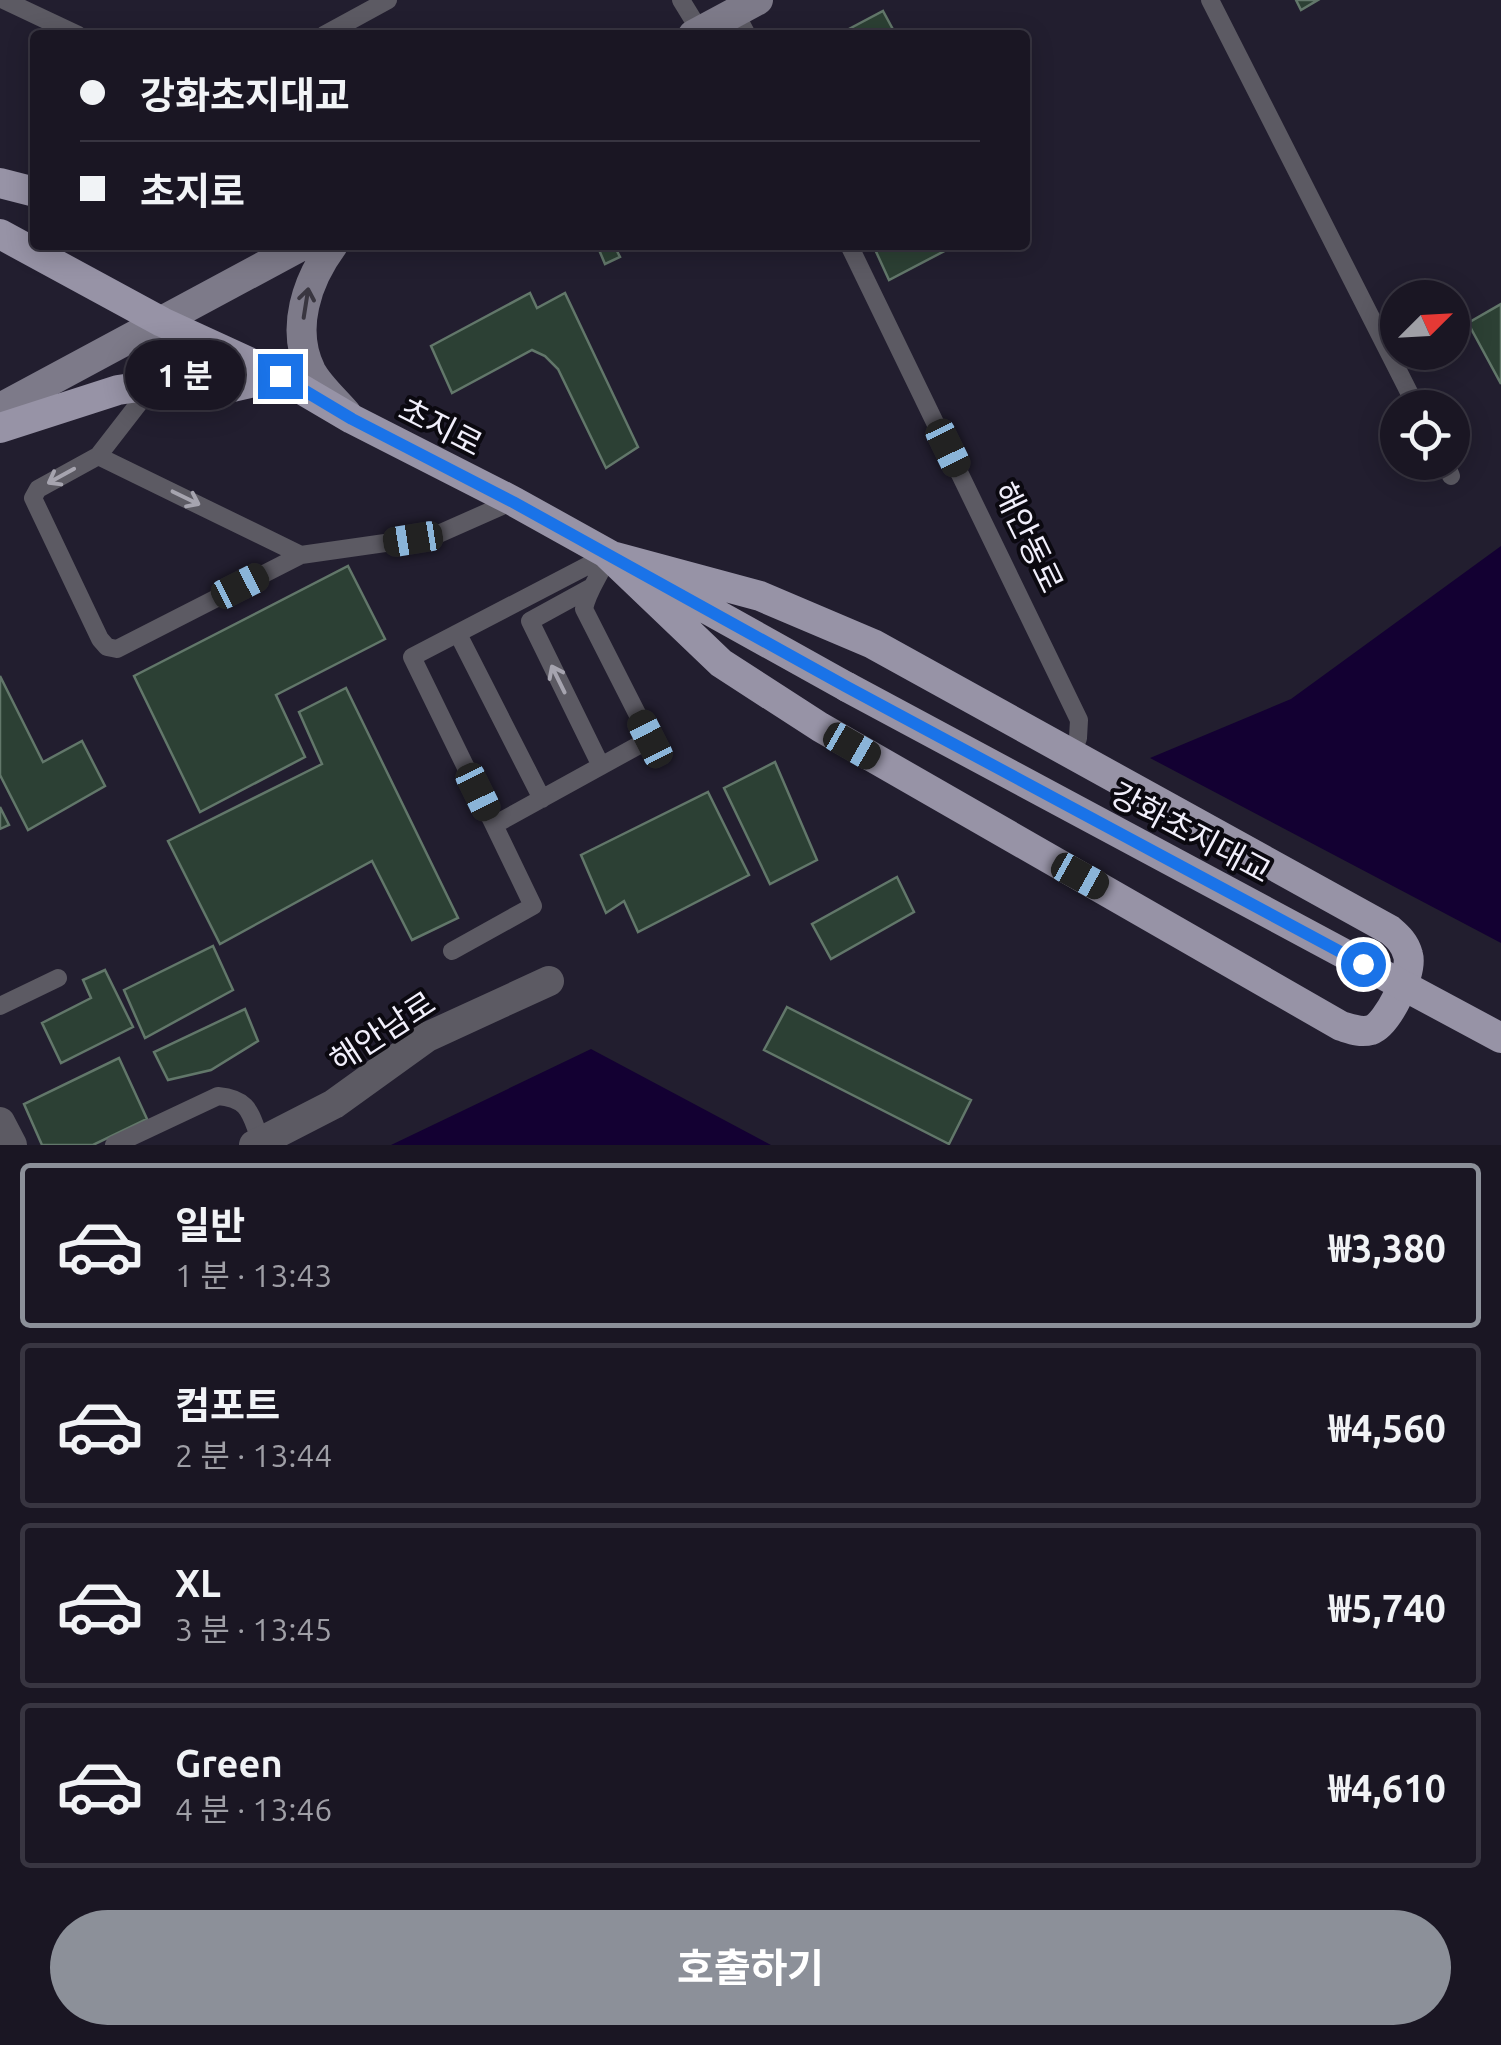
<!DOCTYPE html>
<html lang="ko">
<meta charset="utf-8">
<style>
:root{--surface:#1a1623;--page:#272330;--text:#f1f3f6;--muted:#9f9fa6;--line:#383541;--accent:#8c9099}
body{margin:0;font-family:Ubuntu,"Noto Sans KR",sans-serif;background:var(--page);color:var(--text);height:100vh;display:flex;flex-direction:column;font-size:38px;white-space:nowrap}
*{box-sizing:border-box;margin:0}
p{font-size:32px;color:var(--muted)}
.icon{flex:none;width:55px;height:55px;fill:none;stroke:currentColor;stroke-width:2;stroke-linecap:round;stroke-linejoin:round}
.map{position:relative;height:1145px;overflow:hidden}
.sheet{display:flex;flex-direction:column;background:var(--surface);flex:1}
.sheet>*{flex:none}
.banner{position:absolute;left:30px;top:30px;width:1000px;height:220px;border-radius:10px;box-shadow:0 5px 25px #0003,0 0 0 2px var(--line);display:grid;align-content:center;height:220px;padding:0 50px;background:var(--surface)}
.needle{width:65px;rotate:66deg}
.tools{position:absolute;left:1380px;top:280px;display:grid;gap:20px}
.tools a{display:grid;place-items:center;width:90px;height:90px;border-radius:50%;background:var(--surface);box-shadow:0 5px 25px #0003,0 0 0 2px var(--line);font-size:50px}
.end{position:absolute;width:45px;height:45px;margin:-22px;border:12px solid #1a73e8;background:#fff;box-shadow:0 0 0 5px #fff}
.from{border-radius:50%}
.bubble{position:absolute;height:70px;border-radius:35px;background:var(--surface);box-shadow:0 5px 25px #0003,0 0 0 2px var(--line);font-size:32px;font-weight:700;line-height:70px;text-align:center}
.car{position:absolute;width:30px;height:60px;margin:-30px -15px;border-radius:12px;box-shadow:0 0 8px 2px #0007;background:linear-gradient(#222 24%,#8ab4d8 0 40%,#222 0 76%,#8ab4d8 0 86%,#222 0)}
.banner b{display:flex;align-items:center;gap:35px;height:95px;font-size:38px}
.banner b+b{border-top:2px solid var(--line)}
.banner i{width:25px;height:25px;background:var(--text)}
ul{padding:18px 0 0;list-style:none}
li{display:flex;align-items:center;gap:30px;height:165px;margin:0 20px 15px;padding:0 30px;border:5px solid var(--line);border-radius:10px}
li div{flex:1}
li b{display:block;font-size:38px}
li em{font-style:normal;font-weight:700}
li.active{border-color:var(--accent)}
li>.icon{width:90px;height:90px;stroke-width:1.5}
.primary-button{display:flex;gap:20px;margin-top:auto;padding:20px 50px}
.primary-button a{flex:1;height:115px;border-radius:60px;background:var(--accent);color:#fff;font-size:40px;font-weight:700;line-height:115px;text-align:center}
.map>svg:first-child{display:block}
.water{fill:#130032}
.building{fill:#2c4034;stroke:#62776a;stroke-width:2.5}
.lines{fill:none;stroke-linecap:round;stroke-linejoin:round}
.lane{stroke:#5c5a63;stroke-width:18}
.street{stroke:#5c5a63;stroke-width:30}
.secondary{stroke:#7d7a89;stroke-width:30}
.primary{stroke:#9793a6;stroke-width:30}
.primary-bridge{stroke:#9793a6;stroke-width:30}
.oneway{stroke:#393640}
.oneway2{stroke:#a6a4af}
.route{stroke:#1a73e8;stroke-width:12}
.labels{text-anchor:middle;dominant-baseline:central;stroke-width:8;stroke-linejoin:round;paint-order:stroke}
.street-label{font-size:32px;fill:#f1effb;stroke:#0b0910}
</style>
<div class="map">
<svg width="1501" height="1145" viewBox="0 0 1501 1145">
<rect width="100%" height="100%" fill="#221e2f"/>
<path class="water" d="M 1501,546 L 1501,943 L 1150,758 L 1291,699 Z
M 591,1049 L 771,1145 L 391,1145 Z"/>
<path class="building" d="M 1296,0 L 1318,0 L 1301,10 Z
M 883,11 L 896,35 L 849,35 L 847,30 Z
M 597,245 L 614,245 L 620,257 L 605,264 Z
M 873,245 L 956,245 L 889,280 Z
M 530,293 L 537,308 L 565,293 L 638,447 L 606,468 L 558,369 L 545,356 L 532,350 L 452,393 L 431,346 Z
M 1501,304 L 1501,384 L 1468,323 Z
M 348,566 L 385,639 L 276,695 L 305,757 L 200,812 L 134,676 Z
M 0,676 L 43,762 L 82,741 L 105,786 L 28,830 L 0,775 Z
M 346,688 L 458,918 L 412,940 L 372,861 L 220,944 L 168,841 L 322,764 L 299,712 Z
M 775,762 L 817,860 L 770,884 L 724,788 Z
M 708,792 L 749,875 L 638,932 L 624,901 L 606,913 L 581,855 Z
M 0,807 L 9,825 L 0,829 Z
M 897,877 L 914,912 L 831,959 L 812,924 Z
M 213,946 L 233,990 L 145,1038 L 124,990 Z
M 105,970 L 133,1027 L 61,1063 L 42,1023 L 91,998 L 83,980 Z
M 787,1007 L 971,1100 L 949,1144 L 764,1050 Z
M 245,1009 L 258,1041 L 211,1070 L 168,1080 L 154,1052 Z
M 119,1058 L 147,1119 L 93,1145 L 42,1145 L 24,1104 Z"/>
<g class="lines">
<path class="lane" d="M 4,0 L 78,35
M 681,0 L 700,31
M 1210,0 L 1417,408
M 735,12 L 747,35
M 324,35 L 388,0
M 849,245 L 1079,720 L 1078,738 L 1072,754
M 153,385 L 98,456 L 38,489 L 33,498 L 100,639 L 107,647 L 117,649 L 301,555 L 434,536 L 513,501
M 98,456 L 301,555
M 1445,462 L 1451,476
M 608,555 C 601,575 588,589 584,609 L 650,739 L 494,825 L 412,657 Z
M 592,587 L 530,621 L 601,766
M 458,634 L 542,799
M 452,951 L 533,906 L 494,825
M 0,1006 L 58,978
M 114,1145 L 218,1096 C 251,1099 250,1115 261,1141"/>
<path class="street" d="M 0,1122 L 12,1145
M 254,1145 L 334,1104 L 427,1037 L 549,981"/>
<path class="secondary" d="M 693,35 L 758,0
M 333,245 C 307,280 290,329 311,371 C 319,386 335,400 346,413
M 0,408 L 303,245"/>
<path class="primary" d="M 0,183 L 35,192
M 0,234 L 162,322 L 279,376 L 352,419 L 513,501 L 847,687
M 0,428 L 118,390 L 165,383 L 200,382 L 233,387 L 279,376
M 608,555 L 760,596 L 873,644 L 1390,930 C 1398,937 1405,943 1408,955 C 1413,972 1388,1024 1371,1030 C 1360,1033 1351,1029 1341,1026 L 820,727 L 721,663 Z"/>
<path class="primary-bridge" d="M 847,687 L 1501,1038"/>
</g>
<defs><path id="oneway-shaft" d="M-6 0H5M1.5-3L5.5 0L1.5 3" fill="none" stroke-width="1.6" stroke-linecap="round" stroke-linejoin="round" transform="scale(2.5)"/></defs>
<use class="oneway" href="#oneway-shaft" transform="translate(306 303) rotate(-81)"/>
<g class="oneway2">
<use href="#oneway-shaft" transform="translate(61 476) rotate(151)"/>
<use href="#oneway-shaft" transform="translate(186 498) rotate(26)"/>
<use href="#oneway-shaft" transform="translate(558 679) rotate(-116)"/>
</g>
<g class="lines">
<path class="route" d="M 280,376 L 352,419 L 513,502 L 847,687 L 1363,964"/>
</g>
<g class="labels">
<g class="street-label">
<text transform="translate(441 426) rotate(27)">초지로</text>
<text transform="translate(1029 537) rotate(64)">해안동로</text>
<text transform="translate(1191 832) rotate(28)">강화초지대교</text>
<text transform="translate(382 1031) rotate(-33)">해안남로</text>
</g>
</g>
</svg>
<div class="tools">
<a><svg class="needle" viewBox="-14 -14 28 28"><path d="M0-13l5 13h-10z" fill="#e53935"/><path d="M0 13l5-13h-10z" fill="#9f9fa6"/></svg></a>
<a><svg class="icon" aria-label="locate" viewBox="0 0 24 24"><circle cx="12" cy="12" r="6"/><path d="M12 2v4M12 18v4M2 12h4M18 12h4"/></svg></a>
</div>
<i class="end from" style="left:1363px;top:964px"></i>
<i class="end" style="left:280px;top:376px"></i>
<div class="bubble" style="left:125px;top:340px;width:120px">1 분</div>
<i class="car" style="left:948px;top:448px;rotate:154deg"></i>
<i class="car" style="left:413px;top:539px;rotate:261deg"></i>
<i class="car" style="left:240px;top:586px;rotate:63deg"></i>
<i class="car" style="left:650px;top:739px;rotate:333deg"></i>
<i class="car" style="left:852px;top:746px;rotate:120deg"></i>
<i class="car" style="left:478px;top:792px;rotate:154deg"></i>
<i class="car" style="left:1080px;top:876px;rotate:119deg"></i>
<div class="banner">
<b><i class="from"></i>강화초지대교</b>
<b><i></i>초지로</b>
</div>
</div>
<section class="sheet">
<ul>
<li class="active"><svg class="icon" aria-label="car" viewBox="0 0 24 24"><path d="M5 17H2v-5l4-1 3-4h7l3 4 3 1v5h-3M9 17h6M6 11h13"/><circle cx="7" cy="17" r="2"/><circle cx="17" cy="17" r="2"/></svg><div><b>일반</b><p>1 분 · 13:43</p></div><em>₩3,380</em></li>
<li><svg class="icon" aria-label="car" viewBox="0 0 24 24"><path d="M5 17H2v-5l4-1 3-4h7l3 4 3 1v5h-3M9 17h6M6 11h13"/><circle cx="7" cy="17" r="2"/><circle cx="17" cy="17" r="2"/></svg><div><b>컴포트</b><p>2 분 · 13:44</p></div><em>₩4,560</em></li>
<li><svg class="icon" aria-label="car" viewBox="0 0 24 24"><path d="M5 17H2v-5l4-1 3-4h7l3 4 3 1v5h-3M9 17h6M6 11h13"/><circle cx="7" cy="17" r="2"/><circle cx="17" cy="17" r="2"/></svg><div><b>XL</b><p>3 분 · 13:45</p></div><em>₩5,740</em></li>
<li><svg class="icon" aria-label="car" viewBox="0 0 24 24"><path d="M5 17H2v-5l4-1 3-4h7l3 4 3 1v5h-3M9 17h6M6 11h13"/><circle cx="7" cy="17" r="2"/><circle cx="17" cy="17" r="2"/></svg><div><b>Green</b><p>4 분 · 13:46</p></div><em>₩4,610</em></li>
</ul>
<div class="primary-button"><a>호출하기</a></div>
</section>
